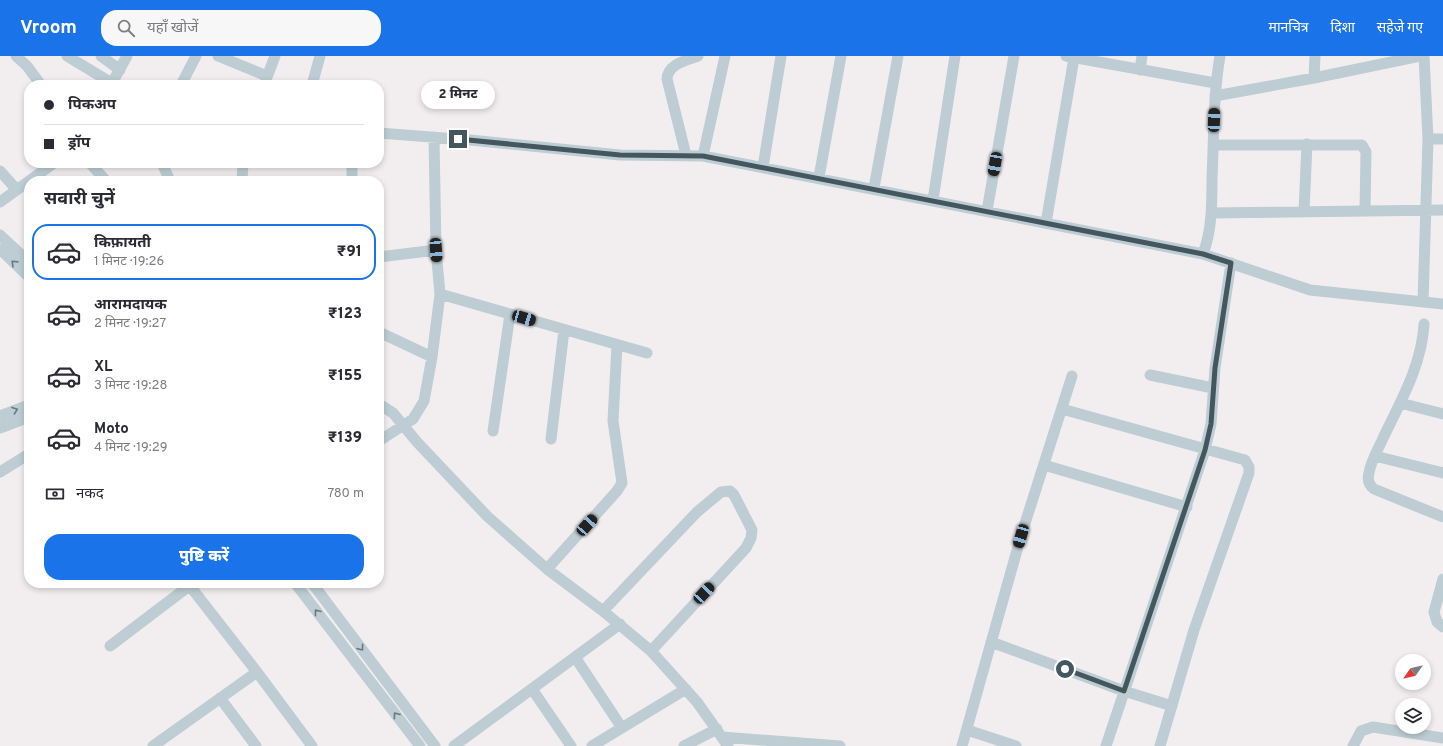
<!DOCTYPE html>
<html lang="hi">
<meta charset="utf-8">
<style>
:root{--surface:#fff;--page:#f7f7f7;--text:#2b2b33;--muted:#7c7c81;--line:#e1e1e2;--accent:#1a73e8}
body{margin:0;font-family:Overpass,"Noto Sans Devanagari",sans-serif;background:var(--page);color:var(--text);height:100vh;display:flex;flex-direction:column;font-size:15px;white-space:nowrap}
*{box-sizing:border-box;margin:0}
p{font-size:13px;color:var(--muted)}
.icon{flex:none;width:22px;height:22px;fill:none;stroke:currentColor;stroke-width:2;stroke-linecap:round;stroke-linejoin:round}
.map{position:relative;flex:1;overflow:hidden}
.sheet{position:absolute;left:24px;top:120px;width:360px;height:412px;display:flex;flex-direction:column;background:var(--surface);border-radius:16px;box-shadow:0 2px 6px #0003}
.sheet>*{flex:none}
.guide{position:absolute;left:24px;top:24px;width:360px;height:88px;border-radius:16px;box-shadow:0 2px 6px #0003;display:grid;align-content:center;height:88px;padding:0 20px;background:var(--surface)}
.needle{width:26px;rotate:236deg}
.tools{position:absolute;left:1395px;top:598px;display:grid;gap:8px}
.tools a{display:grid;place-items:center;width:36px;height:36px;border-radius:50%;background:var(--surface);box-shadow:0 2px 6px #0003;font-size:20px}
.end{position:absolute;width:18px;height:18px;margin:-9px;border:5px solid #44575e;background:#fff;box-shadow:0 0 0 2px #fff}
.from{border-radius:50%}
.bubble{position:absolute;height:28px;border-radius:14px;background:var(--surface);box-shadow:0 2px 6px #0003;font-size:13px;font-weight:800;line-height:28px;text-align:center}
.car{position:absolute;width:12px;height:24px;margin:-12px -6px;border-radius:5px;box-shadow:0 0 3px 1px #0007;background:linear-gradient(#222 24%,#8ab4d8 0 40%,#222 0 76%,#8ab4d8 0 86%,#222 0)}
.guide b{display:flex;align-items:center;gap:14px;height:38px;font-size:15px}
.guide b+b{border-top:1px solid var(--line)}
.guide i{width:10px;height:10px;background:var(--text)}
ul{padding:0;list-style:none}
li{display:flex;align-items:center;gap:12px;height:56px;margin:0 8px 6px;padding:0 12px;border:2px solid transparent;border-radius:16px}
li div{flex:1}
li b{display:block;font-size:15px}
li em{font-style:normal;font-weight:800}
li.current{border-color:var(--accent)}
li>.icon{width:36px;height:36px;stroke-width:1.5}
h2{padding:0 20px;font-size:18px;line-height:48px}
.pay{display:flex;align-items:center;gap:10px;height:44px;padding:0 20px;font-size:15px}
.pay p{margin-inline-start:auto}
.button{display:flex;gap:8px;margin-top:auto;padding:8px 20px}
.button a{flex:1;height:46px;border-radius:16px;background:var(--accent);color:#fff;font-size:16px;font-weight:800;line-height:46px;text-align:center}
header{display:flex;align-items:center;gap:24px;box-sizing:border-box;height:56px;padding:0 20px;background:var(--accent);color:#fff}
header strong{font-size:19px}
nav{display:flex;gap:22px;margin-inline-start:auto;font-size:14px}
.search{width:280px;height:36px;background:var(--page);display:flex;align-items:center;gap:10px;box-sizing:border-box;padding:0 14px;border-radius:16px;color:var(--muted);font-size:15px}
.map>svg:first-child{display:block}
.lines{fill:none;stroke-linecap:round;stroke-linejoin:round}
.minor{stroke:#bdcdd3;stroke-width:11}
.oneway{stroke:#687a81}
.route{stroke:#44575e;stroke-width:5}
</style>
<header>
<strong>Vroom</strong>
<div class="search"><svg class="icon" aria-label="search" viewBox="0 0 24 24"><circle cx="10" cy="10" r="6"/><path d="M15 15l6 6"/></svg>यहाँ खोजें</div>
<nav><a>मानचित्र</a><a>दिशा</a><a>सहेजे गए</a></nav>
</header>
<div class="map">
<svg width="1443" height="690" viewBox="0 0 1443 690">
<rect width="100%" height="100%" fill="#f2eeef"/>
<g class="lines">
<path class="minor" d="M 16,0 L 27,10 L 41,29
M 67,0 L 115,29
M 101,0 L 120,14
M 218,0 L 267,20
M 1066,0 L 1215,27
M 1140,14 L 1142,0
M 1314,22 L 1315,0
M 111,29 L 127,0
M 181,29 L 196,0
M 264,29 L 275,0
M 312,29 L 320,0
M 1215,40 L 1314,22 L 1420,0
M 379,77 L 470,84 L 620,99 L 703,100 L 1203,198 L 1310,234 L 1443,248
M 1428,83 L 1443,83
M 1214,89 L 1362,89 L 1366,96 L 1365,154
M 686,99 L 667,23 C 668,8 685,5 698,0
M 703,100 L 725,0
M 90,107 L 106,125
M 162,107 L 170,125
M 352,107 L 352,125
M 763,111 L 781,0
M 0,115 L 17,134
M 819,121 L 841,0
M 29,125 L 54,107
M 242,125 L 243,107
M 874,132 L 898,0
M 933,144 L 955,0
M 0,146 L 29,125
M 987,155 L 1014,0
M 1304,155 L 1307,88
M 1211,157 L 1443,154
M 1046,167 L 1074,2
M 0,179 L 29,206
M 0,193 L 29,221
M 1203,198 C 1212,174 1212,148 1212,122 C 1214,81 1213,40 1220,0
M 379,201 L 436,194
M 440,238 L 647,297
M 1423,246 L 1428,83 L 1424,0
M 1424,268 C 1422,308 1401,345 1384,380 C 1379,392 1371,404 1369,417 C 1367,424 1369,429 1374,433 L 1443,461
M 379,276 L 432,301
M 1150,319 L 1213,332
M 1400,347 L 1443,358
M 379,348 L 393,357 L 417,386 L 487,460 L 547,513 L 603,555 L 651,595 L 697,646 L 728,690
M 1062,353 L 1245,404 L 1249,411 L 1249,417 L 1194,574 L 1160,690
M 0,360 L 29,349
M 0,372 L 29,361
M 493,375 L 510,258
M 551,383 L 564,274
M 379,385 L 413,363 L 424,345 L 432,301 L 440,238 L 436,194 L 434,81
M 1375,400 L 1443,417
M 1044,409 L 1187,451
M 0,416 L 29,398
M 547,513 L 617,435 L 622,427 L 613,365 L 617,289
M 1443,523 L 1434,556 L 1437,566 L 1443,571
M 295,527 L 420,690
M 312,527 L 435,690
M 190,530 L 257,616 L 312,690
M 603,555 L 697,456 L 721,436 L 730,435 L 734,439 L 752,474 L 751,482 L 746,492 L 651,595
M 991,586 L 1124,635 L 1172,650
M 110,590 L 193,527
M 575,601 L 622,672
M 532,633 L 571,690
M 220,642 L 256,690
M 967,674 L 1016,690
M 722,681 L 840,690
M 153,690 L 257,616
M 454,690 L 620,568
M 592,690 L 686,633
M 684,690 L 717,673
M 962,690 L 1021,480 L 1072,320
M 1106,690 L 1205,394 L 1211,368 L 1215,312 L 1231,207
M 1353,690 L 1361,675 L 1373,671 L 1443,682"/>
</g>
<defs><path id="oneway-chevron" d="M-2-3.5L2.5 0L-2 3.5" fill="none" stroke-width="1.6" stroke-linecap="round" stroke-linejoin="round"/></defs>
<g class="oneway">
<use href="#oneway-chevron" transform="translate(14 207) rotate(-136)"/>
<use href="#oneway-chevron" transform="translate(15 354) rotate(-20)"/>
<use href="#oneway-chevron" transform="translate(317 556) rotate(-128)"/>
<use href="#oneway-chevron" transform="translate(361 592) rotate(53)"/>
<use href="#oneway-chevron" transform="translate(396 659) rotate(-127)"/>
</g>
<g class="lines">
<path class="route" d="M 458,83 L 620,99 L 703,100 L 1203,198 L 1231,207 L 1215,312 L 1211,368 L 1205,394 L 1124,635 L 1065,613"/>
</g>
</svg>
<div class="tools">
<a><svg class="needle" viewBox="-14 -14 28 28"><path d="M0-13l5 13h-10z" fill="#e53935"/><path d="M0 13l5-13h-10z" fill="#7c7c81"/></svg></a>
<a><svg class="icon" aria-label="layers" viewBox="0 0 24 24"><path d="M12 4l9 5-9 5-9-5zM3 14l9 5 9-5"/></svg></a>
</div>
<i class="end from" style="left:1065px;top:613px"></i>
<i class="end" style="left:458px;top:83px"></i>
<div class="bubble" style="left:421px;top:25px;width:74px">2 मिनट</div>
<i class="car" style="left:1214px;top:64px;rotate:2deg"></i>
<i class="car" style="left:995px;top:108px;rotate:190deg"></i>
<i class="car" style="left:436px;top:194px;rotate:176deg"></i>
<i class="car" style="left:524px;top:262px;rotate:106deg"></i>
<i class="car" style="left:587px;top:469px;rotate:42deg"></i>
<i class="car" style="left:1021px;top:480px;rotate:196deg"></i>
<i class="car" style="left:704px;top:537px;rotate:43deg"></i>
<div class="guide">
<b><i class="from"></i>पिकअप</b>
<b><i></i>ड्रॉप</b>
</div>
<section class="sheet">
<h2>सवारी चुनें</h2>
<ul>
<li class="current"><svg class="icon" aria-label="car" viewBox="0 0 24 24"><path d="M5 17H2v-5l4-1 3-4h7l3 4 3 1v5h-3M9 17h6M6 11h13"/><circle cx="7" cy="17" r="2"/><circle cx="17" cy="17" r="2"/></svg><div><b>किफ़ायती</b><p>1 मिनट · 19:26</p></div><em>₹91</em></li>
<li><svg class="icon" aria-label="car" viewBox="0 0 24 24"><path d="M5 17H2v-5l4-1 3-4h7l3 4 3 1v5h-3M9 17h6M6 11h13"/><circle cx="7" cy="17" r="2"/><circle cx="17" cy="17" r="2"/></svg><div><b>आरामदायक</b><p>2 मिनट · 19:27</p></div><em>₹123</em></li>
<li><svg class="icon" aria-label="car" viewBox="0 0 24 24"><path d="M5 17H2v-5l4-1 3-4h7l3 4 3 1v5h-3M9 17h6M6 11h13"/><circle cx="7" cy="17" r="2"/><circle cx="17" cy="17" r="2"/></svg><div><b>XL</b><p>3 मिनट · 19:28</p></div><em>₹155</em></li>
<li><svg class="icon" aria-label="car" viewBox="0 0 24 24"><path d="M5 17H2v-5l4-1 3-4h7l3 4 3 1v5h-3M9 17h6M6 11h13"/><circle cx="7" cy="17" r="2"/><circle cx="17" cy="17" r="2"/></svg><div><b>Moto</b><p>4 मिनट · 19:29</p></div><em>₹139</em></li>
</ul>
<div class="pay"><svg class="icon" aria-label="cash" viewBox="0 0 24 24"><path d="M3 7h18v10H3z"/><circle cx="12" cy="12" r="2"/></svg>नकद<p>780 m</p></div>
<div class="button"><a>पुष्टि करें</a></div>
</section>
</div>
